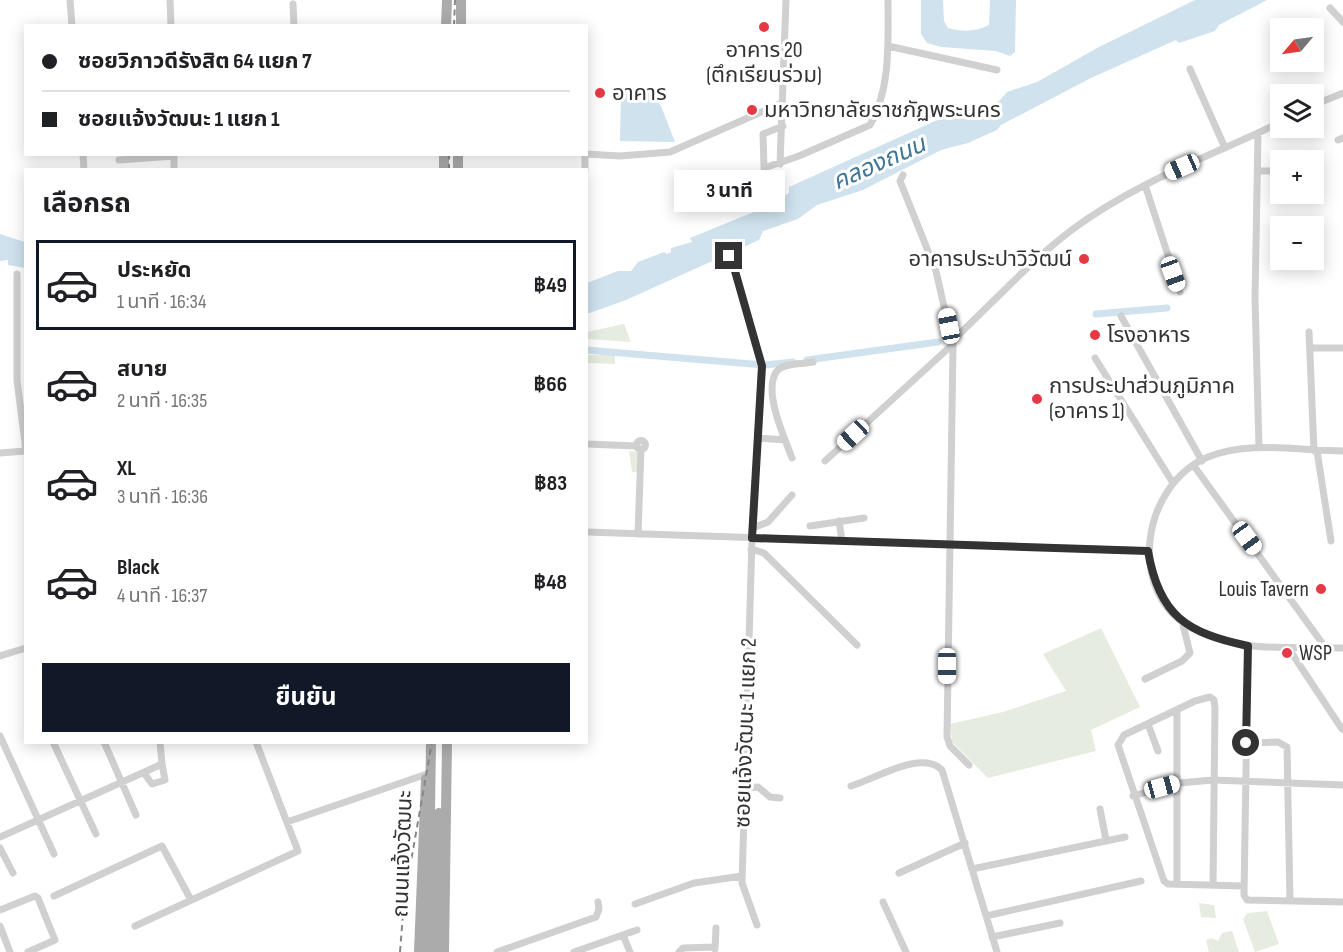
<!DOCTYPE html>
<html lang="th">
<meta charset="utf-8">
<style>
:root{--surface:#fff;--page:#f6f6f6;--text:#202124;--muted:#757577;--line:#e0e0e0;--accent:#111827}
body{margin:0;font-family:"Sofia Sans Condensed","Noto Sans Thai",sans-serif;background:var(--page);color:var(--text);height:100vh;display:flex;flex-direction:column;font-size:22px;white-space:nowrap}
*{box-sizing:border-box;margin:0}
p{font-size:20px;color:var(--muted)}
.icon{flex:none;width:33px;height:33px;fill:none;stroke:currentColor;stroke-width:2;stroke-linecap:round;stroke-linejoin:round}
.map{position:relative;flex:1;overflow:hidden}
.sheet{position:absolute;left:24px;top:168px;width:564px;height:576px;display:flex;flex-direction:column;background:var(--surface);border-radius:0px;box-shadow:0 3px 15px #0003}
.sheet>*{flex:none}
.banner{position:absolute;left:24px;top:24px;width:564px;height:132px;border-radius:0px;box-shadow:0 3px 15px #0003;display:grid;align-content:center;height:132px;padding:0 18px;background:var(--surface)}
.needle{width:39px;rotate:241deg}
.fabs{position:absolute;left:1270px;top:18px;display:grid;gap:12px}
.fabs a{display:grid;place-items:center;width:54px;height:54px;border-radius:0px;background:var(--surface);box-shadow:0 3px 15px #0003;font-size:30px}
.end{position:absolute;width:27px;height:27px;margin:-14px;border:8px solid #333;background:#fff;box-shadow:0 0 0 3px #fff}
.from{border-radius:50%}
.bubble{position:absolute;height:42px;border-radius:0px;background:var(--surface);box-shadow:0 3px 15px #0003;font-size:20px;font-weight:700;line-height:42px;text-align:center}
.car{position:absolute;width:18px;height:36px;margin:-18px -9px;border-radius:8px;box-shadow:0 0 4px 2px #0007;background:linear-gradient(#fff 24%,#345 0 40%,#fff 0 76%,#345 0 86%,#fff 0)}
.banner b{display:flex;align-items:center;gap:21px;height:57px;font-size:22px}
.banner b+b{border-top:2px solid var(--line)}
.banner i{width:15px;height:15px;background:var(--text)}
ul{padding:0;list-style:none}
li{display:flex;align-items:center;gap:18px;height:90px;margin:0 12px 9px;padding:0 6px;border:3px solid transparent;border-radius:0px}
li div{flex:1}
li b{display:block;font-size:22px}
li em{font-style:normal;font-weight:700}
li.on{border-color:var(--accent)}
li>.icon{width:54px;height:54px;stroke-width:1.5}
h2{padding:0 18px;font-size:27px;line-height:72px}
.cta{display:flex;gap:12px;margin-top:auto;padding:12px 18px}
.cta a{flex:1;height:69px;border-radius:0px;background:var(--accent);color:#fff;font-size:24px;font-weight:700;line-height:69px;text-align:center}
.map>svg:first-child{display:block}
.green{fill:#e6ecdf}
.water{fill:#cfe2ee}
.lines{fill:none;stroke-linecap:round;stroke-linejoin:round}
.canal{stroke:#cfe2ee;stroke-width:7}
.minor{stroke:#d0d0d0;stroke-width:7}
.primary{stroke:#ababab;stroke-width:10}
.rail{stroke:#888;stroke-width:2;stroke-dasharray:6 4.5;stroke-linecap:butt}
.route{stroke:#333;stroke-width:8}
.poi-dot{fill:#e63946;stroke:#fff;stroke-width:2}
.labels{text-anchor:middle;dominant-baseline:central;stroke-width:6;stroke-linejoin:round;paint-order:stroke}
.poi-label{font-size:22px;fill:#333;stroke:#fff;text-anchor:start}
.street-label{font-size:22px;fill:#333;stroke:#fff}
.water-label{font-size:24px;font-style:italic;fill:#3f7597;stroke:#fff}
</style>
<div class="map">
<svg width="1343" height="952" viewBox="0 0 1343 952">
<rect width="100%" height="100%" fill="#fff"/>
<path class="green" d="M 624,324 L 631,342 L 588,339 L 587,332 Z
M 587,355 L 615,355 L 615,364 L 587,363 Z
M 629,451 L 639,452 L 638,472 L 632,472 Z
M 1101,628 L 1140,707 L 1091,730 L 1096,751 L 988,778 L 952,742 L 950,724 L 1003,712 L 1066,691 L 1043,654 Z
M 1199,903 L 1214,905 L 1216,918 L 1201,917 Z
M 1267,911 L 1279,944 L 1255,952 L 1243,919 L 1248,913 Z
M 1232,931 L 1239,952 L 1209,952 L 1206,940 L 1211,938 L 1218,941 L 1222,933 Z"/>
<path class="water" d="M 921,0 L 943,0 L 944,21 L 948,28 C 963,32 976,32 989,25 L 990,0 L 1016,0 L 1015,52 L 1010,56 L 996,51 L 941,47 L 927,43 L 921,34 Z
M 1195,0 L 1267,0 L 1219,25 L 1215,31 L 1179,43 L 1176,40 L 1091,78 L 1001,125 L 997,130 L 968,143 L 941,150 L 863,190 L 817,205 L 798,219 L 763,231 L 759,240 L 626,300 L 587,314 L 587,283 L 618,271 L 631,271 L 638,262 L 664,252 L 667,254 L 671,252 L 671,248 L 692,242 L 690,238 L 768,206 L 789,193 L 789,187 L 935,121 L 972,109 L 981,110 L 999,101 L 1007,92 L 1037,82 L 1099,47 Z
M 646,87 L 661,106 L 675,142 L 620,141 L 621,94 Z
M 0,234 L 25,242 L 25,268 L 8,265 L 8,260 L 0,261 Z"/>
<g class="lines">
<path class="canal" d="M 1096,314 L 1167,308
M 586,350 L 765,365 L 793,362
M 807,360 L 938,342"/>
<path class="minor" d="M 70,0 L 72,26
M 170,0 L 171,26
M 293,4 L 294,26
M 1330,8 L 1343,22
M 888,46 L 997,70
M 1190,69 L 1225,148
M 1314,105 L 1343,93
M 783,126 L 763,134 L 764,168 L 799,156 L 870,125 C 891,89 888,40 888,0
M 1258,133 L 1255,298 L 1259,448
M 1338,140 L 1343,138
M 83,154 L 84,170
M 174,154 L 174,170
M 586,154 L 620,156 L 670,152 L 782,103
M 119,160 L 174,156
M 780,164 L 786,0
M 585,170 L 585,154
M 1258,171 L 1281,171
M 903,175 L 900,181 L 936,271 L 953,347 L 947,737 L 950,746 L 969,765
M 1145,185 L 1180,292
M 729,256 L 733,264 L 762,366 L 752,538 L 742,883 L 757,925
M 17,274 L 17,380 L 26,451
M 1121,316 L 1202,461
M 1309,332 L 1314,451
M 952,341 C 992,304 1029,262 1073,229 C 1136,182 1211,156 1281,122
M 1310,348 L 1343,348
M 1095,358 L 1173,483
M 758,438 L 785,440
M636.5 445a4.5 4.5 0 1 1 9 0a4.5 4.5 0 1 1-9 0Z
M 586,444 L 637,446
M 1317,451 L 1331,541
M 1343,451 C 1299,451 1249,440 1208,457 C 1142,484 1125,593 1192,628 C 1239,654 1291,646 1343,648
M 0,453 L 25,451
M 792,458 C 785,439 762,390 777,371 C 783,363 803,364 813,362
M 825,461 L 953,344
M 1194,466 L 1325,647
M 839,521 L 842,541
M 810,526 L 864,518
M 753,528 L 768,522 L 792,495
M 586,532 L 1148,551
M 638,534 L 641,449
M 751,549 L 764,553 L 857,645
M 1248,646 L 1244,895 L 1247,900 L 1343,902
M 1289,649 L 1342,729
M 0,656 L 26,648
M 1145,679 L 1182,661 L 1190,653 L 1182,621
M 1148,724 L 1158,751
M 0,736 L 54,854
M 53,742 L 96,834
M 104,742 L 136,815
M 1246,743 L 1278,742 L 1287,747 L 1290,901
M 144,773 L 152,784 L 165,780 L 162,764
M 851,786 C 875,779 922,749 942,770 L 997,952
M 745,788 L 758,787 L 770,797 L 780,798
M 1133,796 L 1179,783 L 1213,780 L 1343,785
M 1100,809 L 1106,840
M 287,822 L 427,774
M 0,837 L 162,764 L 160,742
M 0,848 L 13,873
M 972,869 L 1125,837
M 899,873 L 965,843
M 1177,884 L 1177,710
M 1213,885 L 1215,708 L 1214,700 L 1210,697 L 1195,701 L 1124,735 L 1118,745 L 1164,881 L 1168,884 L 1244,886
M 54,896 L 162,846 L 191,900
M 883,902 L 906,952
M 635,904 L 694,883 L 742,876
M 0,910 L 35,896 L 38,898 L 55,940 L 28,952
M 986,916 L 1141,881
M 0,926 L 10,952
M 135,926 L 298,851 L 256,742
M 623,935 L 630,952
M 992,937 L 1060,923
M 715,949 L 716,928
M 497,952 L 596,917 L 599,909 L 598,902
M 574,952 L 637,930
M 679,952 L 683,948 L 715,947"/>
<path class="primary" d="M 446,26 L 447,0
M 461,26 L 461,0
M 444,170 L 444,154
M 458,170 L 458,154
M 419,952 L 426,779
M 428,952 L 431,742
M 436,952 L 439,813
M 444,952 L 447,742"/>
<path class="rail" d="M 454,26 L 455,0
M 449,170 L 449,154
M 400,952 L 404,901 L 432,742"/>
</g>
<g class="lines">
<path class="route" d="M 729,256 L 733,264 L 762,366 L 752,538 L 1148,551 C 1159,616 1187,633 1248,646 L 1246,743"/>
</g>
<g class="poi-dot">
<circle cx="764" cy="27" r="6"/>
<circle cx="600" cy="93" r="6"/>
<circle cx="752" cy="110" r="6"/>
<circle cx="1084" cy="259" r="6"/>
<circle cx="1095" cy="335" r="6"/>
<circle cx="1037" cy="399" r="6"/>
<circle cx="1321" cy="589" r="6"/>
<circle cx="1287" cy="653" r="6"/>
</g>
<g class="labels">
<g class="poi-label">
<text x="764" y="50" text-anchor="middle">อาคาร 20<tspan x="764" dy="25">(ตึกเรียนร่วม)</tspan></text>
<text x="612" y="93">อาคาร</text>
<text x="764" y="110">มหาวิทยาลัยราชภัฏพระนคร</text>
<text x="1072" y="259" text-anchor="end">อาคารประปาวิวัฒน์</text>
<text x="1107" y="335">โรงอาหาร</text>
<text x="1049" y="386">การประปาส่วนภูมิภาค<tspan x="1049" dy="25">(อาคาร 1)</tspan></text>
<text x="1309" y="589" text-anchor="end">Louis Tavern</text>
<text x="1299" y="653">WSP</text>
</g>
<g class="street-label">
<text transform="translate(746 733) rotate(-88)">ซอยแจ้งวัฒนะ 1 แยก 2</text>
<text transform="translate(403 854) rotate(-88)">ถนนแจ้งวัฒนะ</text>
</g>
<g class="water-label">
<text transform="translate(879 163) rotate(-24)">คลองถนน</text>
</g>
</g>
</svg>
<div class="fabs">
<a><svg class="needle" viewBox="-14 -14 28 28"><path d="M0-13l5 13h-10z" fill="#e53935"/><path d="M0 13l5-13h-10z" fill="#757577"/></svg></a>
<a><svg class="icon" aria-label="layers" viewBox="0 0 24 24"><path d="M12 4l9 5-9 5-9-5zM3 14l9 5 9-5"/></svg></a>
<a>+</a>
<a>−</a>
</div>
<i class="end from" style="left:1246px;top:743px"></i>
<i class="end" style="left:729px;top:256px"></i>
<div class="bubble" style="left:674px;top:170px;width:111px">3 นาที</div>
<i class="car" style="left:1182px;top:167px;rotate:246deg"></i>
<i class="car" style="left:1173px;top:274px;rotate:160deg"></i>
<i class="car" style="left:949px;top:326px;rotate:349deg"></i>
<i class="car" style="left:853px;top:435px;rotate:227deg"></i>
<i class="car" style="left:1247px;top:538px;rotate:144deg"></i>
<i class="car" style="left:947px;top:666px;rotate:180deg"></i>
<i class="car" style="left:1162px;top:787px;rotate:75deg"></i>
<div class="banner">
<b><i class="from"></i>ซอยวิภาวดีรังสิต 64 แยก 7</b>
<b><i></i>ซอยแจ้งวัฒนะ 1 แยก 1</b>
</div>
<section class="sheet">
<h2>เลือกรถ</h2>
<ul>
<li class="on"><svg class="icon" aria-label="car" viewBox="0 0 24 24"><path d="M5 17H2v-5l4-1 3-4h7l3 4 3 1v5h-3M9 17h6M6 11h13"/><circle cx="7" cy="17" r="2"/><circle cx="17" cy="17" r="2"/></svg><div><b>ประหยัด</b><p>1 นาที · 16:34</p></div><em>฿49</em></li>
<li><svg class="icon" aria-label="car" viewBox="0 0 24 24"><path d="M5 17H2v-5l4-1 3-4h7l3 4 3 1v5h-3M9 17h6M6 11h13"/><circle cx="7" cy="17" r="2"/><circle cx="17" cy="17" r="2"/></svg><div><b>สบาย</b><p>2 นาที · 16:35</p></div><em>฿66</em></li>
<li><svg class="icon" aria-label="car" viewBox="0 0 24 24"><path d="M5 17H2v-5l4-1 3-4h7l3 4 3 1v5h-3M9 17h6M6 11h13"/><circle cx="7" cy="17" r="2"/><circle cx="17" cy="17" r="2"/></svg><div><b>XL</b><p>3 นาที · 16:36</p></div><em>฿83</em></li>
<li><svg class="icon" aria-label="car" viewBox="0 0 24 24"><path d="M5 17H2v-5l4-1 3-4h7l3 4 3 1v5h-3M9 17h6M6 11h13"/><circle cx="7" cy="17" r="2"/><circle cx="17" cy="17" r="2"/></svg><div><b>Black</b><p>4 นาที · 16:37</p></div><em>฿48</em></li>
</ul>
<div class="cta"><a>ยืนยัน</a></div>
</section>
</div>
